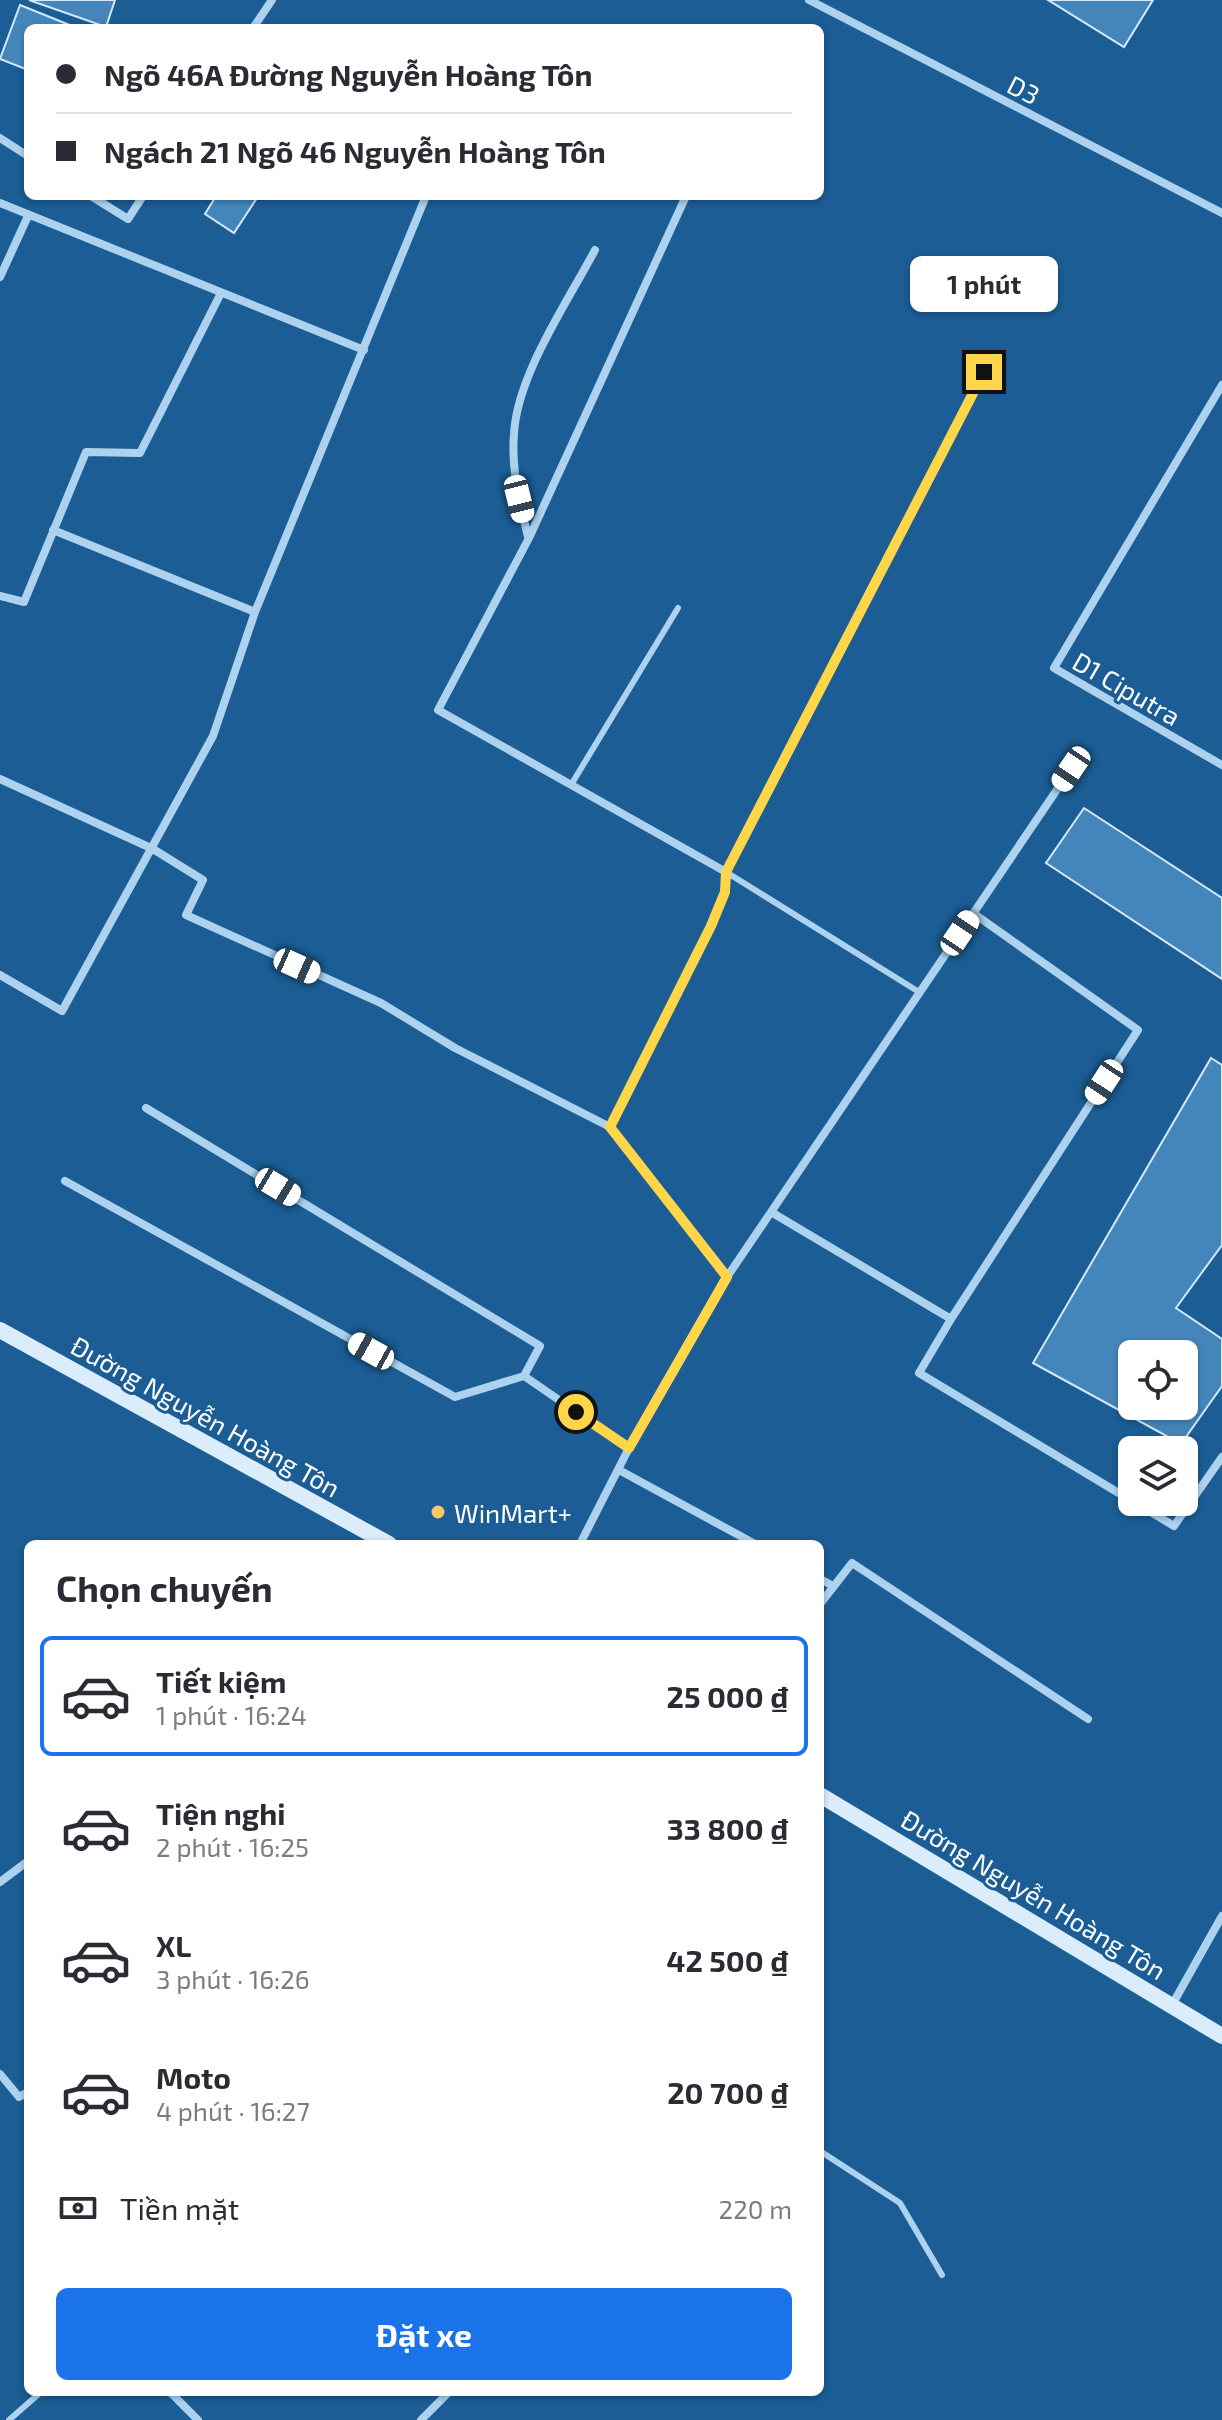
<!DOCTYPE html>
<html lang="vi">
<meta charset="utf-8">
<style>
:root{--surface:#fff;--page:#f7f7f7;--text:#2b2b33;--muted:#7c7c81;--line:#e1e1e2;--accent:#1a73e8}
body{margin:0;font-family:"Exo 2",sans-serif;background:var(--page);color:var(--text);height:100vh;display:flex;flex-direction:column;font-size:30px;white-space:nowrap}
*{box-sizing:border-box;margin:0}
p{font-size:26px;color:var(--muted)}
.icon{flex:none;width:44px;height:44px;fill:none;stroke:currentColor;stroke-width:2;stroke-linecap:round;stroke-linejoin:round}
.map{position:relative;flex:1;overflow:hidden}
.drawer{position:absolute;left:24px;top:1540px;width:800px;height:856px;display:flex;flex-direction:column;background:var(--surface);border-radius:12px;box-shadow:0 2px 6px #0004}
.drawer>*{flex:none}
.hud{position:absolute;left:24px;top:24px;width:800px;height:176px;border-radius:12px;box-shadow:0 2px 6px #0004;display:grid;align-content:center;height:176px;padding:0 32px;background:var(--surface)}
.tools{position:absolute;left:1118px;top:1340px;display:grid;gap:16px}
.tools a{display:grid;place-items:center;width:80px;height:80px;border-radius:12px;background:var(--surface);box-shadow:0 2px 6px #0004;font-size:40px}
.end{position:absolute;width:36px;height:36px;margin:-18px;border:10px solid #ffd54a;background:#111;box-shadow:0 0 0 4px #111}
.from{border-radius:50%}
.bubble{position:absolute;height:56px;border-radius:12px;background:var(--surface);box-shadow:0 2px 6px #0004;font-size:26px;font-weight:700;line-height:56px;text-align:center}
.car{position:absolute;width:24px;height:48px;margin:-24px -12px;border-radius:10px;box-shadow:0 0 6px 2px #0007;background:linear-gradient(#fff 24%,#345 0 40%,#fff 0 76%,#345 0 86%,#fff 0)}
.hud b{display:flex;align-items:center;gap:28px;height:76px;font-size:30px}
.hud b+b{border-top:2px solid var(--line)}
.hud i{width:20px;height:20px;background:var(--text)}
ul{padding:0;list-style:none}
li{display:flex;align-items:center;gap:24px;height:120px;margin:0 16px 12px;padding:0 16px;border:4px solid transparent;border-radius:12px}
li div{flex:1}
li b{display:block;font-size:30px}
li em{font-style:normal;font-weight:700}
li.active{border-color:var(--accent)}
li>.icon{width:72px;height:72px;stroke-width:1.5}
h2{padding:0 32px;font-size:36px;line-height:96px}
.pay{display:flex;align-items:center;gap:20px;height:88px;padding:0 32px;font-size:30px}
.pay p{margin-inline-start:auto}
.cta{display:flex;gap:16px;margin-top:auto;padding:16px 32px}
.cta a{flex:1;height:92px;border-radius:12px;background:var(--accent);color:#fff;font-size:32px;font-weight:700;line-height:92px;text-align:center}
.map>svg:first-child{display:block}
.building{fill:#4486bb;stroke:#d4e9fb;stroke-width:2;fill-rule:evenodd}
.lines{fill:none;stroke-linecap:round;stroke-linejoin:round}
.lane{stroke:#add2ef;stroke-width:6}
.street{stroke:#add2ef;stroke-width:8}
.secondary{stroke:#dbecfb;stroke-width:16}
.route{stroke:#ffd54a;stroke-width:10}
.poi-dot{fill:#ffc56b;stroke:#1b5d94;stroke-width:3}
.labels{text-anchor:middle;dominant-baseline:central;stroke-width:6;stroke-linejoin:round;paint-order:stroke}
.street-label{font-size:26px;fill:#fff;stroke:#1b5d94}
.poi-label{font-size:26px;fill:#fff;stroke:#1b5d94;text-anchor:start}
</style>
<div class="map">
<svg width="1222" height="2420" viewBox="0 0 1222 2420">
<rect width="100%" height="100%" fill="#1b5d94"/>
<path class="building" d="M 29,0 L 115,0 L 106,27 Z
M 1048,0 L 1153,0 L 1124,47 Z
M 20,5 L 77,28 L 28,28 L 28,70 L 0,59 Z
M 216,196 L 257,198 L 234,233 L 205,214 Z
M 1084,808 L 1222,898 L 1222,979 L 1046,863 Z
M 1211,1058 L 1222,1065 L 1222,1245 L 1176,1308 L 1222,1339 L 1222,1386 L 1181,1444 L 1033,1363 ZM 1132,1354 L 1184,1354 L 1184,1406 L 1132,1406 Z"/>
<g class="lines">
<path class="lane" d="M 571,785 L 678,608
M 919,992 L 726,872 L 984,372
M 820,2151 L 900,2203 L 942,2275
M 9,2420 L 41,2392"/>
<path class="street" d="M 809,0 L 1222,213
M 253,28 L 272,0
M 0,138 L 28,156
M 91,196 L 128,219 L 143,196
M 0,203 L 364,350
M 0,277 L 28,216
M 1222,385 L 1054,668 L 1222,765
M 53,530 L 255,612
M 528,537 C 520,504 511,469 514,434 C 517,375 567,303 595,250
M 0,596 L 24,602 L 86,452 L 140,453 L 221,293
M 0,779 L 153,849 L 203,880 L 186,915 L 381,1003 L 455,1048 L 610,1127 L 727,1277 L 629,1448 L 580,1544
M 0,975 L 62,1011 L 213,736 L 255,612 L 426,196
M 146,1108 L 540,1346 L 524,1376 L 629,1448
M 610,1127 L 711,926 L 725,892 L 726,872 L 438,710 L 529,538 L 686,196
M 65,1181 L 455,1397 L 524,1376
M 771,1212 L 951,1319 L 1138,1030 L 973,913
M 727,1277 L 1071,769
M 951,1319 L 919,1373 L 1132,1501
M 619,1470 L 755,1544
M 1134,1502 L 1174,1526 L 1222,1457
M 820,1579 L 833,1586
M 820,1604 L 852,1563 L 1088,1719
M 0,1882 L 28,1861
M 1172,2005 L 1222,1916
M 0,2074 L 19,2097 L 28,2092
M 170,2392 L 198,2420
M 421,2420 L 449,2392"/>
<path class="secondary" d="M 0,1330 L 389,1544
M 820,1795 L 1222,2036"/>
</g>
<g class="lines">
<path class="route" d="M 576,1412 L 629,1448 L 727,1277 L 610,1127 L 711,926 L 725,892 L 726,872 L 984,372"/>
</g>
<circle class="poi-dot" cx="438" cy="1512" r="8"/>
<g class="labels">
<g class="street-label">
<text transform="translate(1024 89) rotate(27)">D3</text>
<text transform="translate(1127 688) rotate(30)">D1 Ciputra</text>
<text transform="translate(206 1416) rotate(29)">Đường Nguyễn Hoàng Tôn</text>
<text transform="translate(1034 1894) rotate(31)">Đường Nguyễn Hoàng Tôn</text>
</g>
<g class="poi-label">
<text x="454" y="1512">WinMart+</text>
</g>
</g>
</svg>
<div class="tools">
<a><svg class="icon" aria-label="locate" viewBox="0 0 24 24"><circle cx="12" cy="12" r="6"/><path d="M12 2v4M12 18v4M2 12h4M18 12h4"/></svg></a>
<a><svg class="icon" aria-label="layers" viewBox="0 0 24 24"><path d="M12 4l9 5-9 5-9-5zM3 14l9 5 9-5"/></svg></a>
</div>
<i class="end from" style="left:576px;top:1412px"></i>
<i class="end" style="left:984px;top:372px"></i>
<div class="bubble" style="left:910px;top:256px;width:148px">1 phút</div>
<i class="car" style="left:519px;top:499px;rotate:166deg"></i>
<i class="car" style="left:1071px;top:769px;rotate:214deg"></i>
<i class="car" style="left:960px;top:933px;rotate:34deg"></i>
<i class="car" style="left:297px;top:966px;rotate:114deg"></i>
<i class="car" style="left:1104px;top:1082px;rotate:213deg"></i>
<i class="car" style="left:278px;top:1187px;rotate:121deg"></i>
<i class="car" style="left:371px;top:1351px;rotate:299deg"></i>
<div class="hud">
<b><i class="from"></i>Ngõ 46A Đường Nguyễn Hoàng Tôn</b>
<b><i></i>Ngách 21 Ngõ 46 Nguyễn Hoàng Tôn</b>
</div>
<section class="drawer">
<h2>Chọn chuyến</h2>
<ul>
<li class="active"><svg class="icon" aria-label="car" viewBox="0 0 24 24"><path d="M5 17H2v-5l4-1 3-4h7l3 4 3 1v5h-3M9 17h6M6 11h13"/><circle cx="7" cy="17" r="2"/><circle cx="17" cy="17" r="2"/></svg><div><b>Tiết kiệm</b><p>1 phút · 16:24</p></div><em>25 000 ₫</em></li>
<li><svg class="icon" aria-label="car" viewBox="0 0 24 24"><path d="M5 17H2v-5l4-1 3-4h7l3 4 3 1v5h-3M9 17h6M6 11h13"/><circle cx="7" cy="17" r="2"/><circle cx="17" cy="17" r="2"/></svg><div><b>Tiện nghi</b><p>2 phút · 16:25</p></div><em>33 800 ₫</em></li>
<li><svg class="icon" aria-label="car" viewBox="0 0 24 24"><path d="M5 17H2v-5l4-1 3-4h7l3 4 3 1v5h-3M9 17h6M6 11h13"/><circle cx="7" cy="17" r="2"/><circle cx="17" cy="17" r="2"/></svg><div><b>XL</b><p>3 phút · 16:26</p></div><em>42 500 ₫</em></li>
<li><svg class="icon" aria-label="car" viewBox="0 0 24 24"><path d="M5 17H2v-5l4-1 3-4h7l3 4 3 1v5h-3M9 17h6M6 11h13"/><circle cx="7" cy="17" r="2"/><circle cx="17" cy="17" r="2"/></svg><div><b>Moto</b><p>4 phút · 16:27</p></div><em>20 700 ₫</em></li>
</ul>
<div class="pay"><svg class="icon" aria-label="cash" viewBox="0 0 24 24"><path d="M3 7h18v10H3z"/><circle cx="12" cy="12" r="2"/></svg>Tiền mặt<p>220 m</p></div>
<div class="cta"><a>Đặt xe</a></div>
</section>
</div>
